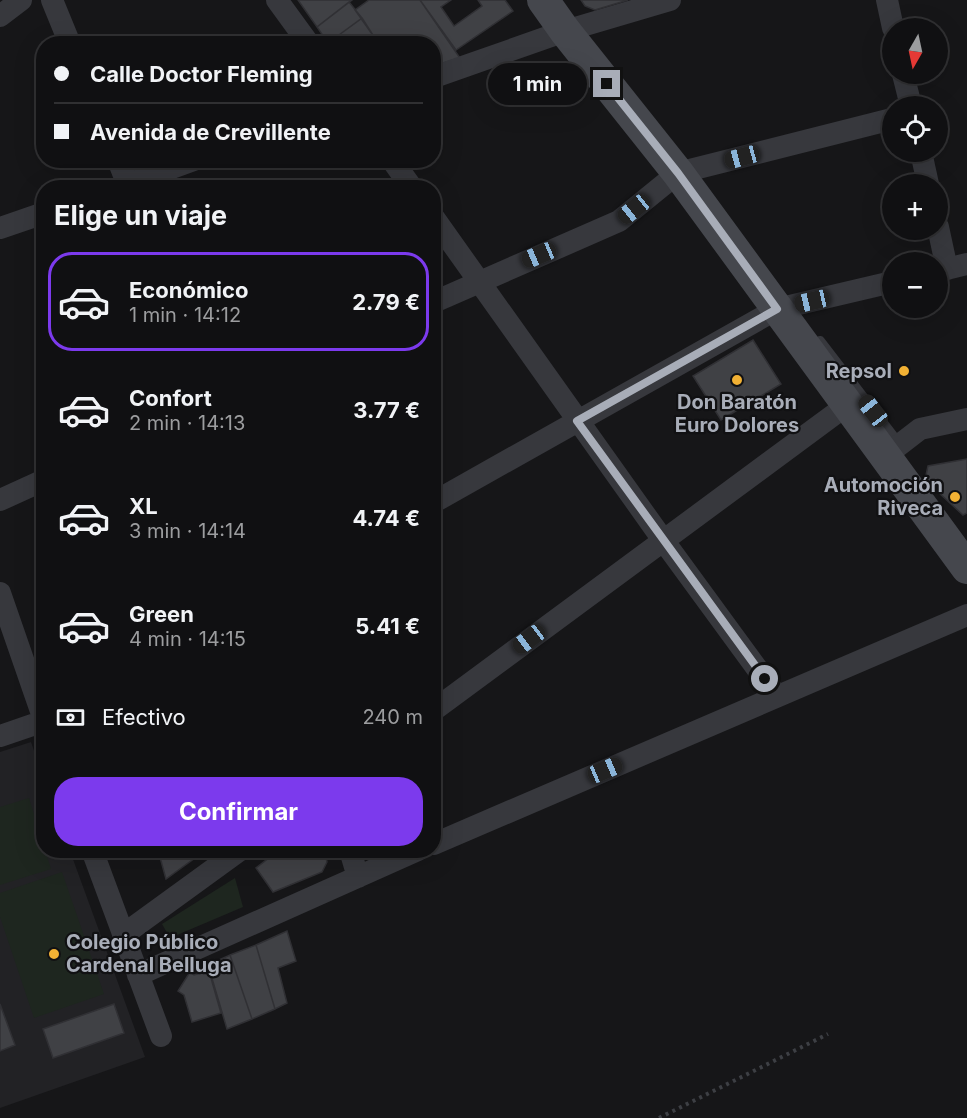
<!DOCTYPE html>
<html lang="es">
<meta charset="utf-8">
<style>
:root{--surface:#101012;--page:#19191b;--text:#f1f3f6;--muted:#9c9d9f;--line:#303032;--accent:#7c3aed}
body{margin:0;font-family:Inter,sans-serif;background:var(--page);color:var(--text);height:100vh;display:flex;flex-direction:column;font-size:22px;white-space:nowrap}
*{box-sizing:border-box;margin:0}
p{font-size:20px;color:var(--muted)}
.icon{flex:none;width:33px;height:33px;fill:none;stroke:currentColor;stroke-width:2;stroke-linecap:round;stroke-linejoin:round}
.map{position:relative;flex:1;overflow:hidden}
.sheet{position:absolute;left:36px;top:180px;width:405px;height:678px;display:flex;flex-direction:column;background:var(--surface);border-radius:24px;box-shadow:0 6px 24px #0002,0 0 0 2px var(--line)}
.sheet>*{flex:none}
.guide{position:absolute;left:36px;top:36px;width:405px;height:132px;border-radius:24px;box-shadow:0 6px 24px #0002,0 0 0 2px var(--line);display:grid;align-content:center;height:132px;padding:0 18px;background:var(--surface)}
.needle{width:39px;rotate:189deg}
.tools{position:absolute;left:882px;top:18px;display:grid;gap:12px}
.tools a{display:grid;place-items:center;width:66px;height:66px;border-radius:50%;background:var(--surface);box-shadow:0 6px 24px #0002,0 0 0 2px var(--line);font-size:30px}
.end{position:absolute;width:27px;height:27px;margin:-14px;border:8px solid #a8adb8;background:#111;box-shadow:0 0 0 3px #111}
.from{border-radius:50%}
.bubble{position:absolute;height:42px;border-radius:21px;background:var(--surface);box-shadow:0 6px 24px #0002,0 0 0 2px var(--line);font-size:20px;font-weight:700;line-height:42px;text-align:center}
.car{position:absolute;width:18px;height:36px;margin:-18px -9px;border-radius:8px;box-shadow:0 0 4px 2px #0007;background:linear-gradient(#222 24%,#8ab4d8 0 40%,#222 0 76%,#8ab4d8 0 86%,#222 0)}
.guide b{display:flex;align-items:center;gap:21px;height:57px;font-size:22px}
.guide b+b{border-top:2px solid var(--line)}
.guide i{width:15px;height:15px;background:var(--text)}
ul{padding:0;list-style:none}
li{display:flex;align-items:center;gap:18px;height:99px;margin:0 12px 9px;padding:0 6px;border:3px solid transparent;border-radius:24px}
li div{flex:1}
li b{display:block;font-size:22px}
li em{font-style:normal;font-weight:700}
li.current{border-color:var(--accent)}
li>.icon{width:54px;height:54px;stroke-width:1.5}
h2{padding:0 18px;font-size:27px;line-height:72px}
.pay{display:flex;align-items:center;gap:15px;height:66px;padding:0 18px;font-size:22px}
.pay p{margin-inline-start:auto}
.primary-button{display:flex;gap:12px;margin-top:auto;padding:12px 18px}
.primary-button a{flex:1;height:69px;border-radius:24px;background:var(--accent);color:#fff;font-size:24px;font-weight:700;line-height:69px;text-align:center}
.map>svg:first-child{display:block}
.built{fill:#222225}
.green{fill:#1e261f}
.building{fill:#404145;stroke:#303034;stroke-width:1.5}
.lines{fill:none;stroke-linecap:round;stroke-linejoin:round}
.path{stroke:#3d3f44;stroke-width:4;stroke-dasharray:3 4.5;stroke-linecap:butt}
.lane{stroke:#37383d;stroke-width:10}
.street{stroke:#37383d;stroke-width:22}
.secondary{stroke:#45474d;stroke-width:32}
.route{stroke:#a8adb8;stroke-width:8}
.poi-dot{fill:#f2b134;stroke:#111113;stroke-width:2}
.labels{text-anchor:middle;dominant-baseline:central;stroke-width:4.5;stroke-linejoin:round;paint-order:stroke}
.poi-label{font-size:20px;font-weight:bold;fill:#a8adb8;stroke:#111113;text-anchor:end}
</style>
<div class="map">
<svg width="967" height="1118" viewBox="0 0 967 1118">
<rect width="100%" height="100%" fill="#161618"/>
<path class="built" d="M 31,742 L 43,777 L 44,850 L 70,851 L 145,1057 L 0,1108 L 0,752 Z"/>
<path class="green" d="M 29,798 L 51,869 L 0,885 L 0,807 Z
M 62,872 L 104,994 L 34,1018 L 0,917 L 0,893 Z
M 235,878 L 243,907 L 170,938 L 162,924 Z"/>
<path class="building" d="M 298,0 L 352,0 L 317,27 Z
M 369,0 L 420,0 L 460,58 L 434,66 L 434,44 L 379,44 L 355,10 Z
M 420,0 L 451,0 L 441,7 L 454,26 L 482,6 L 478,0 L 505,0 L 513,11 L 456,50 Z
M 581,0 L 628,0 L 595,10 L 585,6 Z
M 349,2 L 362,18 L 328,43 L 317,27 Z
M 362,18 L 373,35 L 362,44 L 328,43 Z
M 373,35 L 379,44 L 362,44 Z
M 753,340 L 781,384 L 721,420 L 693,376 Z
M 967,459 L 967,513 L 963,515 L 925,480 L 928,466 Z
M 158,850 L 206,850 L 166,879 Z
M 279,850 L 324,850 L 327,862 L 322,872 L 273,892 L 256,868 Z
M 287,931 L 296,961 L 278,968 L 287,1003 L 275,1009 L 256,945 Z
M 256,945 L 275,1009 L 252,1019 L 230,955 Z
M 230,955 L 252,1019 L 227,1029 L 208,965 Z
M 209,971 L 221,1013 L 192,1022 L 184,995 L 178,991 L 190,972 L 194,975 Z
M 0,1004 L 15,1045 L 0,1051 Z
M 114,1004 L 124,1033 L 53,1058 L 43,1029 Z"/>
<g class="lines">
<path class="path" d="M 659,1118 L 828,1034"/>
<path class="lane" d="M 820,341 L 900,445"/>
<path class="street" d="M 52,0 L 70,44
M 277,0 L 309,44
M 887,0 L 893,28
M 0,16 L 21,0
M 903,74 L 911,106
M 434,77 L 565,31 L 670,0
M 921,152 L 928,184
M 118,160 L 129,188
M 392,160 L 412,188
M 117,188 L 194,160
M 434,218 L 663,540 L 777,696
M 938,227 L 947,269
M 0,228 L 44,213
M 938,271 L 967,264
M 434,302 L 619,221 L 678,173 L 892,119
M 885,456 L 920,429 L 967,419
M 0,500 L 44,480
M 434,502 L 777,309 L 892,282
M 0,593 L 44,720
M 434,710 L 847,405
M 0,736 L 44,721
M 434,844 L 967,615
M 92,850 L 161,1036
M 350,850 L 358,877
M 123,935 L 240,850
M 138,975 L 418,850"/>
<path class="secondary" d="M 543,0 L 565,31 L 678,173 L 967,568"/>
</g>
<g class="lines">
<path class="route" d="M 607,84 L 678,173 L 777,309 L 577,421 L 765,679"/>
</g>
<g class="poi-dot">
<circle cx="904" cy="371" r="6"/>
<circle cx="737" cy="380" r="6"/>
<circle cx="955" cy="497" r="6"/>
<circle cx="54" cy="954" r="6"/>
</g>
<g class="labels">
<g class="poi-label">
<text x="892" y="371">Repsol</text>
<text x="737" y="402" text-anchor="middle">Don Baratón<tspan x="737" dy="23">Euro Dolores</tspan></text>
<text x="943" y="485">Automoción<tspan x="943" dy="23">Riveca</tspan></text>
<text x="66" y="942" text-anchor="start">Colegio Público<tspan x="66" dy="23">Cardenal Belluga</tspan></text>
</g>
</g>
</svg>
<div class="tools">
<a><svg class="needle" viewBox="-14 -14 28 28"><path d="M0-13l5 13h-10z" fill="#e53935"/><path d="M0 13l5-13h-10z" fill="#9c9d9f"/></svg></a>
<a><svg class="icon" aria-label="locate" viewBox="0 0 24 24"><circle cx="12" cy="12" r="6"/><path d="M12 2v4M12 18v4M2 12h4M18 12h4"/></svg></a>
<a>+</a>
<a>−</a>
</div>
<i class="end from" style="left:765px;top:679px"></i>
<i class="end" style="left:607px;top:84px"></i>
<div class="bubble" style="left:488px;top:63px;width:99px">1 min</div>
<i class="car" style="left:742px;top:157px;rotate:255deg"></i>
<i class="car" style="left:634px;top:209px;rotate:231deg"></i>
<i class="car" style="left:539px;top:255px;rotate:247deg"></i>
<i class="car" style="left:812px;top:301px;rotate:257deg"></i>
<i class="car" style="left:873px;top:411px;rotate:322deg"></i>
<i class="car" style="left:529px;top:639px;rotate:233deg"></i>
<i class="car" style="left:605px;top:770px;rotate:67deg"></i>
<div class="guide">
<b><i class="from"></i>Calle Doctor Fleming</b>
<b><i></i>Avenida de Crevillente</b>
</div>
<section class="sheet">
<h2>Elige un viaje</h2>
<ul>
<li class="current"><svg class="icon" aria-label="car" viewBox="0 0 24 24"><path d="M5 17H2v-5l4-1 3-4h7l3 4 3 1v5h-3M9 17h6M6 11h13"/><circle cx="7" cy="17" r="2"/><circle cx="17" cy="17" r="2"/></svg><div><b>Económico</b><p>1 min · 14:12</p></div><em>2.79 €</em></li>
<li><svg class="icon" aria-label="car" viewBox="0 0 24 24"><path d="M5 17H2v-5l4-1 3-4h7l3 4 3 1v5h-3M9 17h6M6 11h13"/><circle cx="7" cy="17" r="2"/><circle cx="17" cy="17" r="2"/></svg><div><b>Confort</b><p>2 min · 14:13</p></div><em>3.77 €</em></li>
<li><svg class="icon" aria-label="car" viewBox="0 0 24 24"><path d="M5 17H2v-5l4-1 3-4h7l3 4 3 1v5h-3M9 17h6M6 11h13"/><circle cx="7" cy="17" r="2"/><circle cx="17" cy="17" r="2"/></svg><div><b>XL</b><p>3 min · 14:14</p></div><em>4.74 €</em></li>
<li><svg class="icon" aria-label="car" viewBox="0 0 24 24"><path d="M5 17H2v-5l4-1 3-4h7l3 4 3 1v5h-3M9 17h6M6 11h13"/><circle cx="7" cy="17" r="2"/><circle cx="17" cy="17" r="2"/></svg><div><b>Green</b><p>4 min · 14:15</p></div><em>5.41 €</em></li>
</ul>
<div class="pay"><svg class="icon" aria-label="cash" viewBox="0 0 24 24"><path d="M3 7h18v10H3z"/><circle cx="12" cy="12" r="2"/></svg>Efectivo<p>240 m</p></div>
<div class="primary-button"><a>Confirmar</a></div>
</section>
</div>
